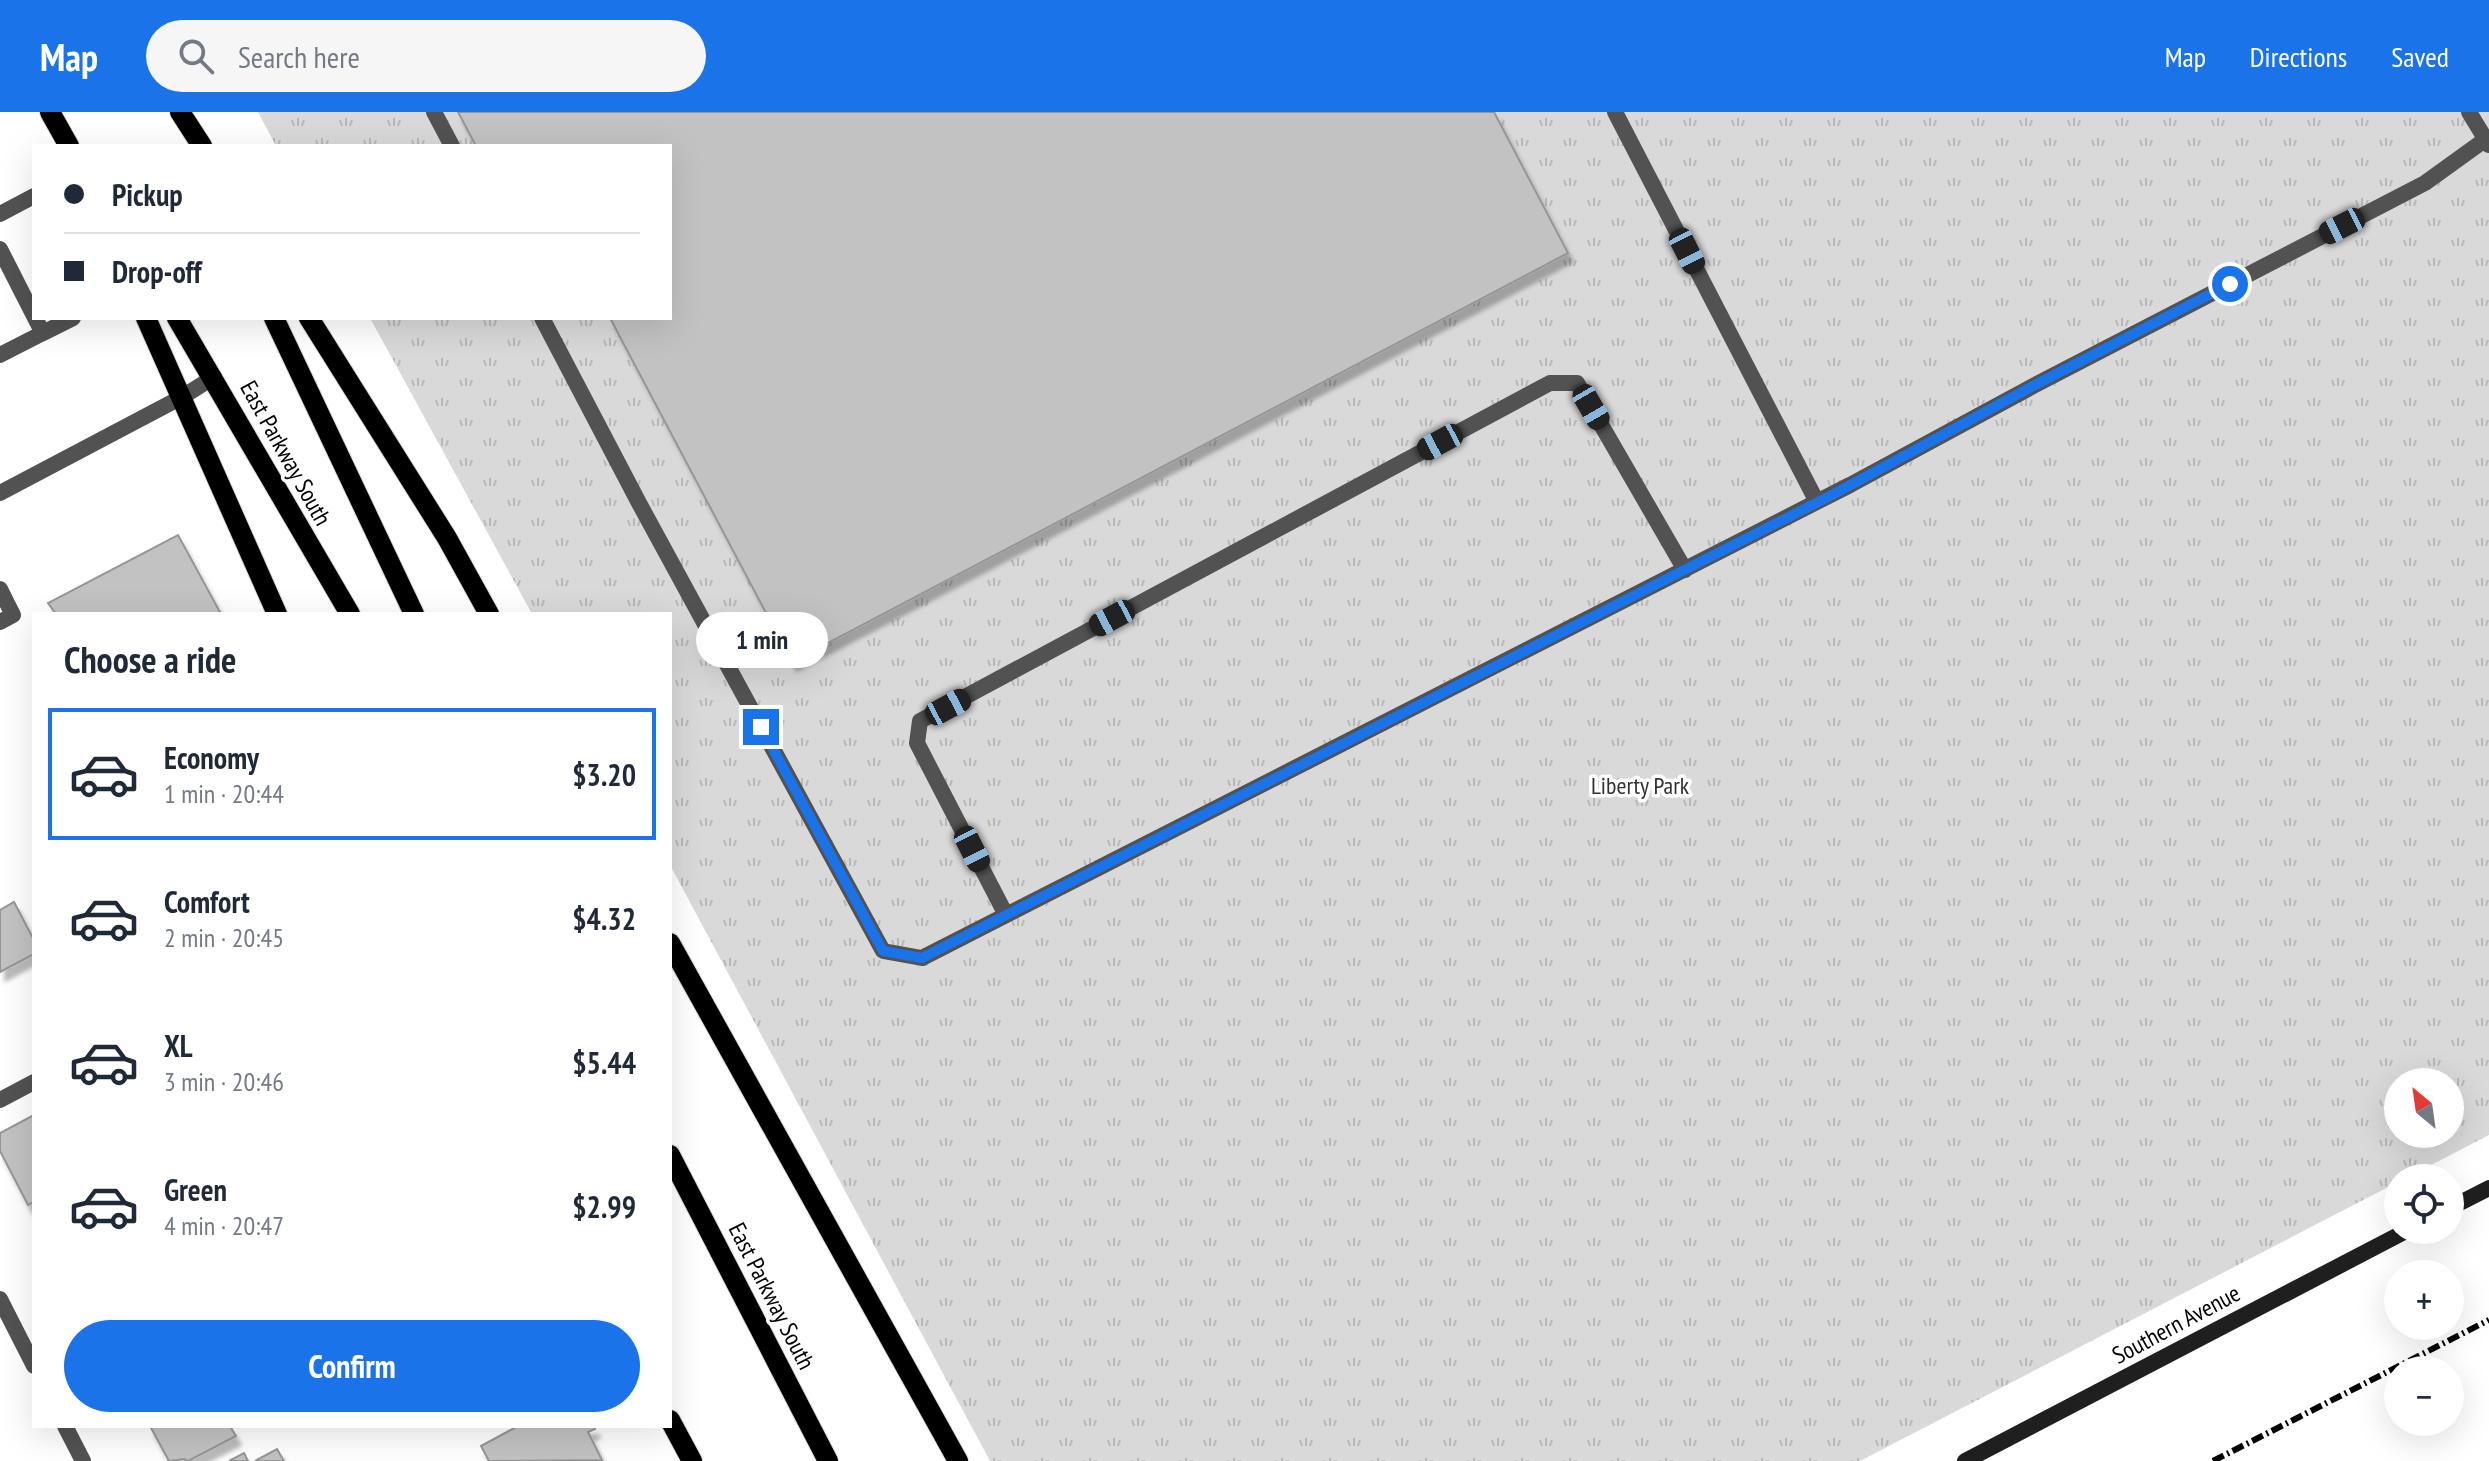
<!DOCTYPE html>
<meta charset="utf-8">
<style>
:root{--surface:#fff;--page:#f6f6f7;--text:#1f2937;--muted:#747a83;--line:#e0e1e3;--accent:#1a73e8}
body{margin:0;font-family:"PT Sans Narrow",sans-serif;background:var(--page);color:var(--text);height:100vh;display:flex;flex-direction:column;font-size:30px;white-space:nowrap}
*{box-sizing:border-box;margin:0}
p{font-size:26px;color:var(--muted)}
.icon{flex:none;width:44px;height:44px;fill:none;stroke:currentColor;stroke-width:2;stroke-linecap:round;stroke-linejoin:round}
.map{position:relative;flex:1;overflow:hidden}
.panel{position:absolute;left:32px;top:500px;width:640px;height:816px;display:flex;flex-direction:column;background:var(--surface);border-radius:0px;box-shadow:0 8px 32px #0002}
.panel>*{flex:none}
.banner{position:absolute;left:32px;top:32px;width:640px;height:176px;border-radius:0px;box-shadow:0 8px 32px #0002;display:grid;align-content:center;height:176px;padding:0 32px;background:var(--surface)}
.needle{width:52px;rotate:331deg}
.controls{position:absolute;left:2384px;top:956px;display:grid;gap:16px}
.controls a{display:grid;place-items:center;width:80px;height:80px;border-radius:50%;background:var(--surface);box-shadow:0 8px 32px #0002;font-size:40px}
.end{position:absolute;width:36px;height:36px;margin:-18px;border:10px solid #1a73e8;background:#fff;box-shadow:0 0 0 4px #fff}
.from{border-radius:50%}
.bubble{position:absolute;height:56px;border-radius:28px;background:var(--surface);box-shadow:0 8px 32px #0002;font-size:26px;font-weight:700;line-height:56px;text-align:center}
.car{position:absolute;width:24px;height:48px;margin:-24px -12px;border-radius:10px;box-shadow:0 0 6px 2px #0007;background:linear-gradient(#222 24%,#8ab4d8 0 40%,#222 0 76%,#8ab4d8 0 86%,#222 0)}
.banner b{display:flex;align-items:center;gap:28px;height:76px;font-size:30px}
.banner b+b{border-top:2px solid var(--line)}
.banner i{width:20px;height:20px;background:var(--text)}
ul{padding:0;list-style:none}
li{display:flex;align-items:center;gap:24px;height:132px;margin:0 16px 12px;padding:0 16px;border:4px solid transparent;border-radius:0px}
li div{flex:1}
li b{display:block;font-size:30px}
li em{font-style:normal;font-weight:700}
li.current{border-color:var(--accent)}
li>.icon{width:72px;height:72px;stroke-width:1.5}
h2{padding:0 32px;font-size:36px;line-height:96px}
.action{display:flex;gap:16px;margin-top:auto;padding:16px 32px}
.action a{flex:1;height:92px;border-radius:48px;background:var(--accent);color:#fff;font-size:32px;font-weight:700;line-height:92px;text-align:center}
header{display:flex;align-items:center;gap:48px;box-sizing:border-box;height:112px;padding:0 40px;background:var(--accent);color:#fff}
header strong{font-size:38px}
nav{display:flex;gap:44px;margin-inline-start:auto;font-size:28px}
.search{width:560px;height:72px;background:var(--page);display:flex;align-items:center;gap:20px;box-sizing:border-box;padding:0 28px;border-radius:44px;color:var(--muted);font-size:30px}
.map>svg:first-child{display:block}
.park{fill:url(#park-tufts);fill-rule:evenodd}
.building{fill:#c2c2c2;stroke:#969696;stroke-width:2;filter:url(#shadow)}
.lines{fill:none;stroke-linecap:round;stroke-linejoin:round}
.primary-casing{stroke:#dbdbdb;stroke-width:22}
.service{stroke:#525252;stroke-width:16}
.minor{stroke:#525252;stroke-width:16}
.secondary{stroke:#1f1f1f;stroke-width:16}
.primary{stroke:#000;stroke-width:20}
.rail{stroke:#000;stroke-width:6;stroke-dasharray:12 4 2 4;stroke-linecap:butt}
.route{stroke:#1a73e8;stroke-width:10}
.labels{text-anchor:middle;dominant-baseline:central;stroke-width:7;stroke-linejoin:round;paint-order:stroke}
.street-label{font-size:24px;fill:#000;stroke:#fff}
.park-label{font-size:24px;fill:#303030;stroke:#fff}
</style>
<header>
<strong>Map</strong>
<div class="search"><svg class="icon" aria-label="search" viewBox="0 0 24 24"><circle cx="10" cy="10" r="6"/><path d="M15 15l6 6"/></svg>Search here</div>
<nav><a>Map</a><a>Directions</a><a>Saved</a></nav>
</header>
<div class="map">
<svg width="2489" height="1349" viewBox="0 0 2489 1349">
<defs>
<pattern id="park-tufts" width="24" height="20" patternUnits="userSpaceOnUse" patternTransform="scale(2)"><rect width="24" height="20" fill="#d9d9d9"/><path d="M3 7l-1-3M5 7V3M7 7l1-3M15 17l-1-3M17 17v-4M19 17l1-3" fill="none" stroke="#b8b8b8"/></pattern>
<filter id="shadow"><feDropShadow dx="5" dy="9" stdDeviation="2" flood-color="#0004"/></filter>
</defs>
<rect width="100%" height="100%" fill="#fff"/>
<path class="park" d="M 258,0 L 2489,0 L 2489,1023 L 2406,1066 L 2398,1066 L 2398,1070 L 1860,1349 L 990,1349 L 670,753 L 670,502 L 532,502 L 370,206 L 670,206 L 670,34 L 276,34 ZM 2398,970 L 2450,970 L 2450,1022 L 2398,1022 Z"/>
<path class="building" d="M 458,0 L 1494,0 L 1568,141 L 792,550 L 610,206 L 670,206 L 670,34 L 476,34 Z
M 178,423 L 221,502 L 56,502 L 48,491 Z
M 14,790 L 34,828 L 34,842 L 0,860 L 0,798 Z
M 34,1003 L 34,1090 L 28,1093 L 0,1039 L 0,1021 Z
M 150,1314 L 230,1314 L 236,1324 L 188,1349 L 184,1347 L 169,1349 Z
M 518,1314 L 594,1314 L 595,1317 L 588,1320 L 602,1348 L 489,1349 L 481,1334 Z
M 277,1337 L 284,1349 L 255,1349 Z
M 244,1341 L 248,1349 L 229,1349 Z"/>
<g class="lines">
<defs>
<path id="primary" d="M 50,0 L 69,34
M 180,0 L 202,34
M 146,206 L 277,502
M 177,206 L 350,502
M 274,206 L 414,502
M 309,206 L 447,426 L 489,502
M 670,831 L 958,1349
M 670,1043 L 828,1349
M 670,1308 L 692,1349"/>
</defs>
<use href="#primary" class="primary-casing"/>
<path class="service" d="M 434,0 L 452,34
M 1615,0 L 1817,390
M 0,102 L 34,84
M 0,137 L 34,204
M 542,206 L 639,391 L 883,839 L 922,846 L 1850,373 L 2035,273 L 2425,71 L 2486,27
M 43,221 L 73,206
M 0,243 L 43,221 L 35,206
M 0,381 L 182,285 L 214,265
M 0,477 L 13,503 L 0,510
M 1006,803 L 917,631 L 920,609 L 1550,271 L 1577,271 L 1685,458"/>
<path class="minor" d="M 2469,0 L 2489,33
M 0,988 L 34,970
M 0,1187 L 34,1254
M 65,1314 L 83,1349"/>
<path class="secondary" d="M 2450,1096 L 2489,1076
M 1965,1349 L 2408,1118"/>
<use href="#primary" class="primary"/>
<path class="rail" d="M 2213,1349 L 2489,1208"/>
</g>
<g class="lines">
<path class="route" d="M 761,615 L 883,839 L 922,846 L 1834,382 L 2035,273 L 2230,172"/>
</g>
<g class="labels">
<g class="street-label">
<text transform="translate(286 341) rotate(61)">East Parkway South</text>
<text transform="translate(772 1184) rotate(63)">East Parkway South</text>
<text transform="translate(2176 1212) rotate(-28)">Southern Avenue</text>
</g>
<g class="park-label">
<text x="1640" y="673">Liberty Park</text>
</g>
</g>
</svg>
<div class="controls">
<a><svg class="needle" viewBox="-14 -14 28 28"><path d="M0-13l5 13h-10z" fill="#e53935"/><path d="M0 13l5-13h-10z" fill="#747a83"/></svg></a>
<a><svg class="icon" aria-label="locate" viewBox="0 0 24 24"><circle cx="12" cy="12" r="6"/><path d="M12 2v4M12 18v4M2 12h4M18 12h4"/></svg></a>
<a>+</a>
<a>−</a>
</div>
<i class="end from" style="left:2230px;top:172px"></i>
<i class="end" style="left:761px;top:615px"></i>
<div class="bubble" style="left:696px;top:500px;width:132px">1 min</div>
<i class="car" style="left:2342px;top:114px;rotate:243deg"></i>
<i class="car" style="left:1687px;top:139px;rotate:153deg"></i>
<i class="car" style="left:1591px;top:295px;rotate:150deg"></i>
<i class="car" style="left:1440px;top:330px;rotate:242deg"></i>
<i class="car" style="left:1112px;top:506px;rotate:242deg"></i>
<i class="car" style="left:948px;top:595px;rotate:62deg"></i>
<i class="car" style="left:972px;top:737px;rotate:153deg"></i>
<div class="banner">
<b><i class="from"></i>Pickup</b>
<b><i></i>Drop-off</b>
</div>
<section class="panel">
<h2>Choose a ride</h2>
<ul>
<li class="current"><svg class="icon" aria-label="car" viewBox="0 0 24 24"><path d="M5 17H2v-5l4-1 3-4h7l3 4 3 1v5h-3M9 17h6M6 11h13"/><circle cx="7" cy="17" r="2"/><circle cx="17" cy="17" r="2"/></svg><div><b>Economy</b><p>1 min · 20:44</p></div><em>$3.20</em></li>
<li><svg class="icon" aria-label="car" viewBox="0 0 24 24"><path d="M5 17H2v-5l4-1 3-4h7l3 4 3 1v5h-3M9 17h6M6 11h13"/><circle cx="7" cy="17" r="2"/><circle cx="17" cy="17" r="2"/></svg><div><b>Comfort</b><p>2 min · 20:45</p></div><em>$4.32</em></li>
<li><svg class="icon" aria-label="car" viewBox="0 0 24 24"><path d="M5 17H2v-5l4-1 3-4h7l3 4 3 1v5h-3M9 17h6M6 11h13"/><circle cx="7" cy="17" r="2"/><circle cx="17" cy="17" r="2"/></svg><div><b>XL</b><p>3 min · 20:46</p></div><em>$5.44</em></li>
<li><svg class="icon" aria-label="car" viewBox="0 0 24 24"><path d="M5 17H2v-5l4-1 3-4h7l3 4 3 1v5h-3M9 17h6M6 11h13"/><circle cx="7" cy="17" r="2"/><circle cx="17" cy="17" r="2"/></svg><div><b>Green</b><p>4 min · 20:47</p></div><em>$2.99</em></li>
</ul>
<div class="action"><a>Confirm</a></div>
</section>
</div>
